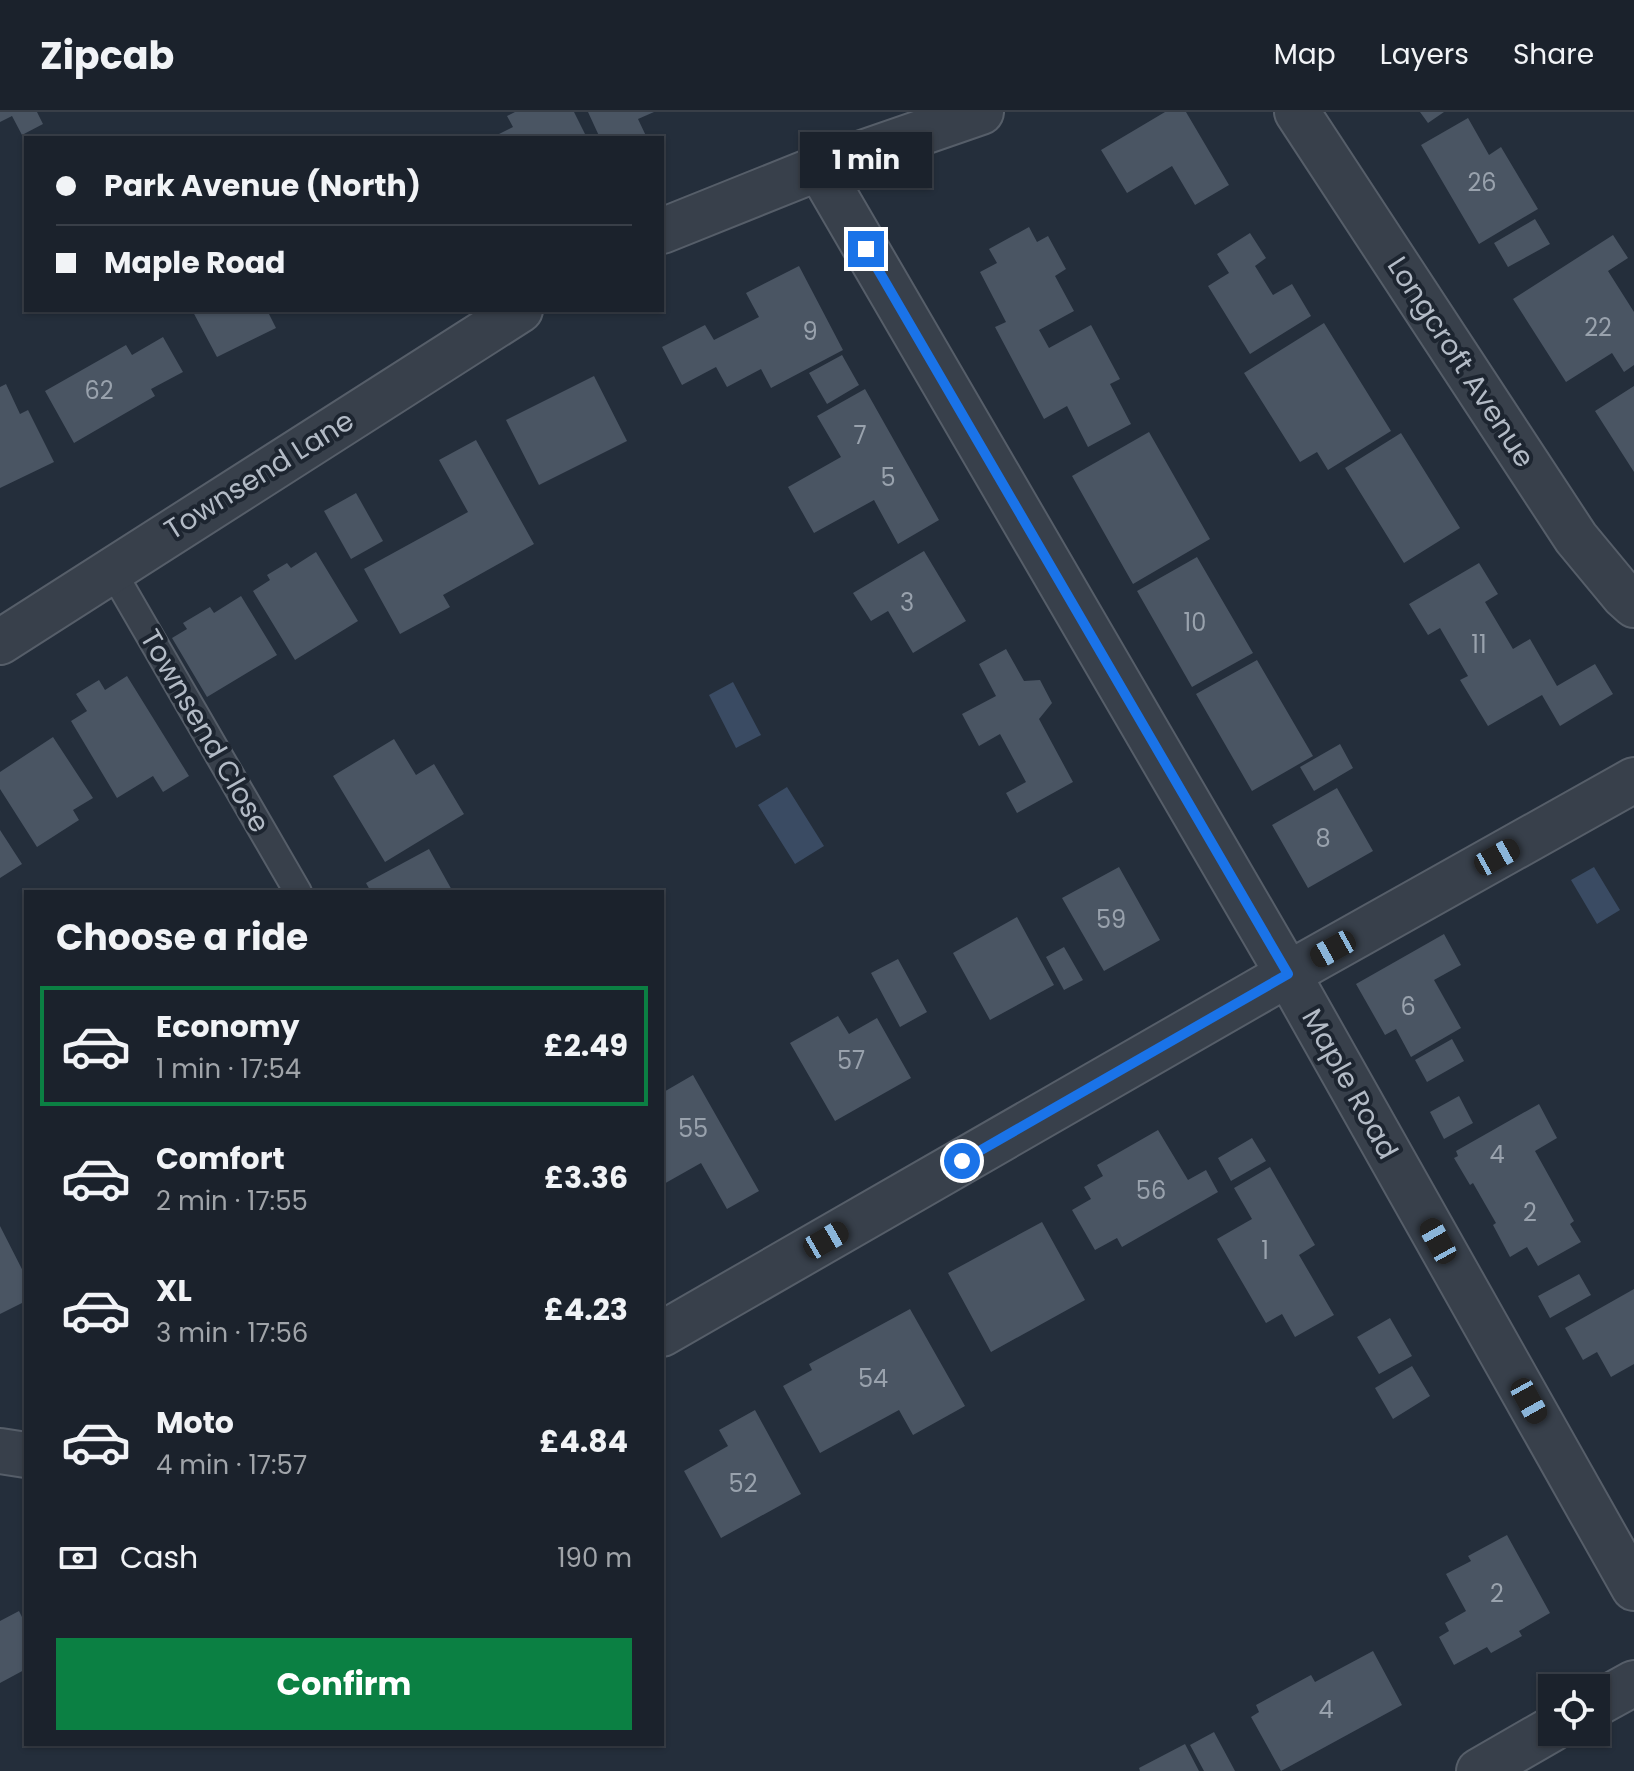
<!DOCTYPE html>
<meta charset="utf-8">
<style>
:root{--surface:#1b222c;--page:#242a34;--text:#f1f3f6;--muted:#a0a4a9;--line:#393f48;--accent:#0b8043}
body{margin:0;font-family:Poppins,sans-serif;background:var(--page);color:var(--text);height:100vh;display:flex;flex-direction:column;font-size:30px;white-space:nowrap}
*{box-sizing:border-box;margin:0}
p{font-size:26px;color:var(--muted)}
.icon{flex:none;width:44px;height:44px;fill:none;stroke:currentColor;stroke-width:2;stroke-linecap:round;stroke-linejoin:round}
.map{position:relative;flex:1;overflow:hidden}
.details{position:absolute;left:24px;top:778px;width:640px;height:856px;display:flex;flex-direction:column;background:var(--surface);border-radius:0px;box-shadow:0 2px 6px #0004,0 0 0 2px var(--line)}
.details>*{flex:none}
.top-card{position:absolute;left:24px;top:24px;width:640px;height:176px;border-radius:0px;box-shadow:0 2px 6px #0004,0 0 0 2px var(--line);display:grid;align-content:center;height:176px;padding:0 32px;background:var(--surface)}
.tools{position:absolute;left:1538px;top:1562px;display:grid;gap:16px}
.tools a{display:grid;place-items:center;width:72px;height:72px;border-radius:0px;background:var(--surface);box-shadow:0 2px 6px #0004,0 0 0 2px var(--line);font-size:40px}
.end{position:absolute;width:36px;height:36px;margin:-18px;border:10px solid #1a73e8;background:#fff;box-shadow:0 0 0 4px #fff}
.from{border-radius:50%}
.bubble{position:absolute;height:56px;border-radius:0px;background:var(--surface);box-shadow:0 2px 6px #0004,0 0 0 2px var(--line);font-size:26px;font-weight:700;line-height:56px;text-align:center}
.car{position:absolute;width:24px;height:48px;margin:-24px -12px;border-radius:10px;box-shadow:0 0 6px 2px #0007;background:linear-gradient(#222 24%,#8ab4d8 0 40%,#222 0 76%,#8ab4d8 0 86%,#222 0)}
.top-card b{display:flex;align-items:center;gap:28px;height:76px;font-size:30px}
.top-card b+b{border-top:2px solid var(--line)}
.top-card i{width:20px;height:20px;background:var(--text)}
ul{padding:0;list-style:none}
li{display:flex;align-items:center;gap:24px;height:120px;margin:0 16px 12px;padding:0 16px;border:4px solid transparent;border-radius:0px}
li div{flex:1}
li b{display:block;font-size:30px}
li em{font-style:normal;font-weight:700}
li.on{border-color:var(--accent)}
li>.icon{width:72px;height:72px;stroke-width:1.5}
h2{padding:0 32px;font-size:36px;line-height:96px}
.pay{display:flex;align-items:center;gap:20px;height:88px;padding:0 32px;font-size:30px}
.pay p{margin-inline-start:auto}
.action{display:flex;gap:16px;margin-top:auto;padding:16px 32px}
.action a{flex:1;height:92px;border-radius:0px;background:var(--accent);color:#fff;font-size:32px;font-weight:700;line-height:92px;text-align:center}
header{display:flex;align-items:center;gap:48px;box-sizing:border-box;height:112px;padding:0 40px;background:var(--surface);border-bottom:2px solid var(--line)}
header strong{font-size:38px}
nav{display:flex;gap:44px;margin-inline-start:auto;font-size:28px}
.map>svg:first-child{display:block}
.water{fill:#3a4b63}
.building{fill:#4a5563}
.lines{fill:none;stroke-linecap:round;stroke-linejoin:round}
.lane-casing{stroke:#565e69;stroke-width:30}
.street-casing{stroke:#565e69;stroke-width:48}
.lane{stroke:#38404b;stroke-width:26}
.street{stroke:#38404b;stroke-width:44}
.route{stroke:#1a73e8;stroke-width:10}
.labels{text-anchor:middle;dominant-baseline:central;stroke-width:8;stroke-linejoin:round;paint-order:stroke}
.number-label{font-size:24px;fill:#99a2ad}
.street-label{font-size:28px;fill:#b3bbc6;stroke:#1d2530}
</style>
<header>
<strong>Zipcab</strong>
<nav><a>Map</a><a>Layers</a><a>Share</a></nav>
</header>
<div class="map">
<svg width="1634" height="1659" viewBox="0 0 1634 1659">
<rect width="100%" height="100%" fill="#242e3b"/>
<path class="water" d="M 733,570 L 761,623 L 736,636 L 709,583 Z
M 787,675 L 824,734 L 795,752 L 758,693 Z
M 1594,755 L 1620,798 L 1597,812 L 1571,768 Z"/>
<path class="building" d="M 0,0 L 37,0 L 43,12 L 22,23 L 12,4 L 0,10 Z
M 515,0 L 574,0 L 587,26 L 491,26 L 513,15 L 507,4 Z
M 588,0 L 654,0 L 638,7 L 647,26 L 600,26 Z
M 1165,0 L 1186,0 L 1229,73 L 1195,93 L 1172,54 L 1127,81 L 1101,38 Z
M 1420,0 L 1444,0 L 1428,11 Z
M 1468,6 L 1489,43 L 1501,35 L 1538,97 L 1479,132 L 1421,33 Z
M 1535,107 L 1550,132 L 1508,155 L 1494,131 Z
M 1029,115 L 1037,130 L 1048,124 L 1066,157 L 1055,164 L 1074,199 L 1039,218 L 1049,236 L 1091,213 L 1120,267 L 1110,272 L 1131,312 L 1088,335 L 1067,294 L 1044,307 L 995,215 L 1006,210 L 980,160 L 997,151 L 989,137 Z
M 1250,121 L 1266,146 L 1255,154 L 1273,183 L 1292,172 L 1311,204 L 1250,242 L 1208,174 L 1229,161 L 1217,142 Z
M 1613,123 L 1628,146 L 1608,159 L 1634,200 L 1634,253 L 1624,260 L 1612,241 L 1566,270 L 1513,187 Z
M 799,154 L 843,238 L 771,276 L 761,257 L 727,275 L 716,255 L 682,273 L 662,235 L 705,213 L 714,228 L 759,205 L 746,181 Z
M 192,198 L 267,198 L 276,216 L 217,245 Z
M 1324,211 L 1391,319 L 1328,358 L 1317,340 L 1300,350 L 1244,261 Z
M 163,225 L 183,260 L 151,277 L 155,284 L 74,331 L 45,279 L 126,233 L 132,243 Z
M 842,243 L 859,273 L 827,292 L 809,261 Z
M 594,264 L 627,329 L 539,373 L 506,308 Z
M 6,272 L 20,302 L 28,298 L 54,350 L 0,376 L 0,275 Z
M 1634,274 L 1634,360 L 1595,299 Z
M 865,277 L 939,408 L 898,432 L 874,388 L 814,421 L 788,375 L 841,345 L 817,304 Z
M 1149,320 L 1210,427 L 1133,472 L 1072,364 Z
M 1401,321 L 1460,416 L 1404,451 L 1345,356 Z
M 476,328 L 534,432 L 443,483 L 450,495 L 400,522 L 364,457 L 468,400 L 439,348 Z
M 356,381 L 383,429 L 351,447 L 324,399 Z
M 924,439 L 966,509 L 913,541 L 888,499 L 871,509 L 853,481 Z
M 316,440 L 358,509 L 295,548 L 253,479 L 270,468 L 267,463 L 287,451 L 291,456 Z
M 1197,445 L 1253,541 L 1192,575 L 1137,479 Z
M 1479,451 L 1498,482 L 1485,490 L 1513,537 L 1530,527 L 1557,574 L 1595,552 L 1613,582 L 1560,614 L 1542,583 L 1488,614 L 1460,568 L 1468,564 L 1440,516 L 1428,523 L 1409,492 Z
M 241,484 L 277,543 L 207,585 L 172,526 L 187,517 L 183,511 L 210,495 L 214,501 Z
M 1006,537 L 1024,569 L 1040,568 L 1052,591 L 1039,607 L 1073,670 L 1017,701 L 1006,681 L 1026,670 L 1000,622 L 979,634 L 962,602 L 996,584 L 979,552 Z
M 1257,548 L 1313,644 L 1252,679 L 1196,582 Z
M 127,564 L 189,664 L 163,680 L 153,664 L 117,686 L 71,609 L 87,599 L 76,582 L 99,568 L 105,578 Z
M 53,625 L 93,686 L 73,698 L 79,708 L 37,735 L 0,677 L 0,660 Z
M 394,627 L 416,663 L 434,652 L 464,702 L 385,750 L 333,664 Z
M 1340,632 L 1353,656 L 1314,679 L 1300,655 Z
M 1337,676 L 1373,739 L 1308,776 L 1272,713 Z
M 0,718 L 22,752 L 0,766 Z
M 429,737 L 453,780 L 371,780 L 366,771 Z
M 1119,755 L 1160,828 L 1104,859 L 1062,786 Z
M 1017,805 L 1054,873 L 990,908 L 953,841 Z
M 1444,822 L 1461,853 L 1434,868 L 1461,916 L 1411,945 L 1396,917 L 1385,923 L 1356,872 Z
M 1064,835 L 1083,868 L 1064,878 L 1046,845 Z
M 898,847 L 927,900 L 900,915 L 871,861 Z
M 838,904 L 849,922 L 877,906 L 911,966 L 835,1009 L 790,931 Z
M 1452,927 L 1464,949 L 1427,970 L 1415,948 Z
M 693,963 L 759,1079 L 727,1097 L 701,1051 L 662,1073 L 662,981 Z
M 1459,984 L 1473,1011 L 1444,1027 L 1430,1000 Z
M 1539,992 L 1557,1026 L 1535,1039 L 1574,1109 L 1570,1112 L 1581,1130 L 1538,1154 L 1527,1135 L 1510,1145 L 1493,1113 L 1496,1111 L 1485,1092 L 1473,1071 L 1470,1073 L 1454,1046 L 1458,1044 L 1456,1039 Z
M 1158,1018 L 1188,1068 L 1206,1058 L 1218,1080 L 1122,1135 L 1117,1126 L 1095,1138 L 1072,1098 L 1091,1087 L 1084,1075 L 1103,1064 L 1097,1053 Z
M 1252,1026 L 1266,1049 L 1231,1069 L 1218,1046 Z
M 1270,1055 L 1315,1133 L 1299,1143 L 1334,1203 L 1295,1225 L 1282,1202 L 1266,1211 L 1217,1127 L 1252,1107 L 1234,1076 Z
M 1042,1110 L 1085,1188 L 991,1240 L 948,1161 Z
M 0,1114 L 26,1165 L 26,1189 L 0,1202 Z
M 1579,1162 L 1591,1183 L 1550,1206 L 1538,1184 Z
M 1634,1177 L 1634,1252 L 1611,1265 L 1597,1240 L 1583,1248 L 1565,1216 Z
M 910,1197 L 965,1294 L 913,1323 L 899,1298 L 820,1341 L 783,1274 L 812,1258 L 809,1252 Z
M 1390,1206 L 1412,1244 L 1379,1262 L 1357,1225 Z
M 1412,1254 L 1430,1284 L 1393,1307 L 1375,1276 Z
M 755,1298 L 801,1382 L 721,1426 L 684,1359 L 728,1334 L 719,1318 Z
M 1507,1423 L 1550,1501 L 1519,1519 L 1522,1524 L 1491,1541 L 1487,1535 L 1454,1553 L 1439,1525 L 1449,1519 L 1445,1511 L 1466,1499 L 1446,1462 L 1471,1449 L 1468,1444 Z
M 19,1499 L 23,1507 L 26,1505 L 26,1557 L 0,1571 L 0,1509 Z
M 1373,1539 L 1402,1593 L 1281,1659 L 1251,1605 L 1259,1600 L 1256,1593 L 1311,1563 L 1315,1570 Z
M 1214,1620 L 1235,1659 L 1204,1659 L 1190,1633 Z
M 1185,1632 L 1199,1659 L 1140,1659 L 1139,1656 Z"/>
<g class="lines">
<defs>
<path id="lane" d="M 111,457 L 298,780"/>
<path id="street" d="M 1297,0 L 1576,426 L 1624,484 L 1634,493
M 819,56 L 1288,862 L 1634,1476
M 662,119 L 819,56 L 981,0
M 0,530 L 520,198
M 662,1222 L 1288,862 L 1634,668
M 0,1339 L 26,1343
M 1596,1592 L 1634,1571
M 1479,1659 L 1552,1617"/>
</defs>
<use href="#lane" class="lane-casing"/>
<use href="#street" class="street-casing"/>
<use href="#lane" class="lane"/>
<use href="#street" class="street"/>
</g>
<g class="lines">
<path class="route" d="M 866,137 L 1288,862 L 962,1049"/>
</g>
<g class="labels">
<g class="number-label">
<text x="1482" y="70">26</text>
<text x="1598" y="215">22</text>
<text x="810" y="219">9</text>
<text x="99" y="278">62</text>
<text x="860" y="323">7</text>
<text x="888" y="365">5</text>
<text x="907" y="490">3</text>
<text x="1195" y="510">10</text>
<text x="1479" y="532">11</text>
<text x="1323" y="726">8</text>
<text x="1111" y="807">59</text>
<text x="1408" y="894">6</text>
<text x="851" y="948">57</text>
<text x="693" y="1016">55</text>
<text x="1497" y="1042">4</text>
<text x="1151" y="1078">56</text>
<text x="1530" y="1100">2</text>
<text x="1265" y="1138">1</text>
<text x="873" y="1266">54</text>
<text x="743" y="1371">52</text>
<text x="1497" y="1481">2</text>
<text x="1326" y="1597">4</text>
</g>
<g class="street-label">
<text transform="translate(1461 250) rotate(57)">Longcroft Avenue</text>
<text transform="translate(259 363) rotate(-32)">Townsend Lane</text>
<text transform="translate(205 619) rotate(60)">Townsend Close</text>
<text transform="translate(1350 972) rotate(61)">Maple Road</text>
</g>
</g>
</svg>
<div class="tools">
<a><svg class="icon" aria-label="locate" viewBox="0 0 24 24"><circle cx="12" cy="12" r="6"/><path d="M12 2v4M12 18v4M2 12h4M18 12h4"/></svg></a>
</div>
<i class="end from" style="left:962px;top:1049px"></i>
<i class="end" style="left:866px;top:137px"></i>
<div class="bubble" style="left:800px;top:20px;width:132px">1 min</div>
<i class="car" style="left:1497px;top:745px;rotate:61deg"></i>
<i class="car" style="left:1333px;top:837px;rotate:241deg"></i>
<i class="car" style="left:826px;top:1128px;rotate:60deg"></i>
<i class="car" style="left:1438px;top:1129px;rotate:331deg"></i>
<i class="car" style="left:1529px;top:1289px;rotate:151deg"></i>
<div class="top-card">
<b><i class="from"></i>Park Avenue (North)</b>
<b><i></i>Maple Road</b>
</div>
<section class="details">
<h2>Choose a ride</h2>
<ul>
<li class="on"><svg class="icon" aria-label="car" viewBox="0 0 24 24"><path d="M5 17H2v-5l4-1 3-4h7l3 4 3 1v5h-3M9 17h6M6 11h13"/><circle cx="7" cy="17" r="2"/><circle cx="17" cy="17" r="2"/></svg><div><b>Economy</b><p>1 min · 17:54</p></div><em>£2.49</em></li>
<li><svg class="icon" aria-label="car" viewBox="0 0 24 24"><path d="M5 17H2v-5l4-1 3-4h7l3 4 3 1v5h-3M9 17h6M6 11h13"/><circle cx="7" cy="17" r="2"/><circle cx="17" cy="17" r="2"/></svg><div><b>Comfort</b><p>2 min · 17:55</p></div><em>£3.36</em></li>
<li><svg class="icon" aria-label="car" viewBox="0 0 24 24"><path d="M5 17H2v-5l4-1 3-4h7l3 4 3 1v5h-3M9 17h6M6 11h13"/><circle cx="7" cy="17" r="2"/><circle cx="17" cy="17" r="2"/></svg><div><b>XL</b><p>3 min · 17:56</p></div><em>£4.23</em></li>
<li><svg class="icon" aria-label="car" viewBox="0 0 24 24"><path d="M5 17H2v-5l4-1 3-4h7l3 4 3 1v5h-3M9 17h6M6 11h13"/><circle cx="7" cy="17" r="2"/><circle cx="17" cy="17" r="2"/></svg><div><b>Moto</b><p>4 min · 17:57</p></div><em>£4.84</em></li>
</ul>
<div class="pay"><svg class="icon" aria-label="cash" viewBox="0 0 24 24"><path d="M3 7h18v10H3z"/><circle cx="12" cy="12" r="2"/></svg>Cash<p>190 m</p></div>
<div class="action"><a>Confirm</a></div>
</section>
</div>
